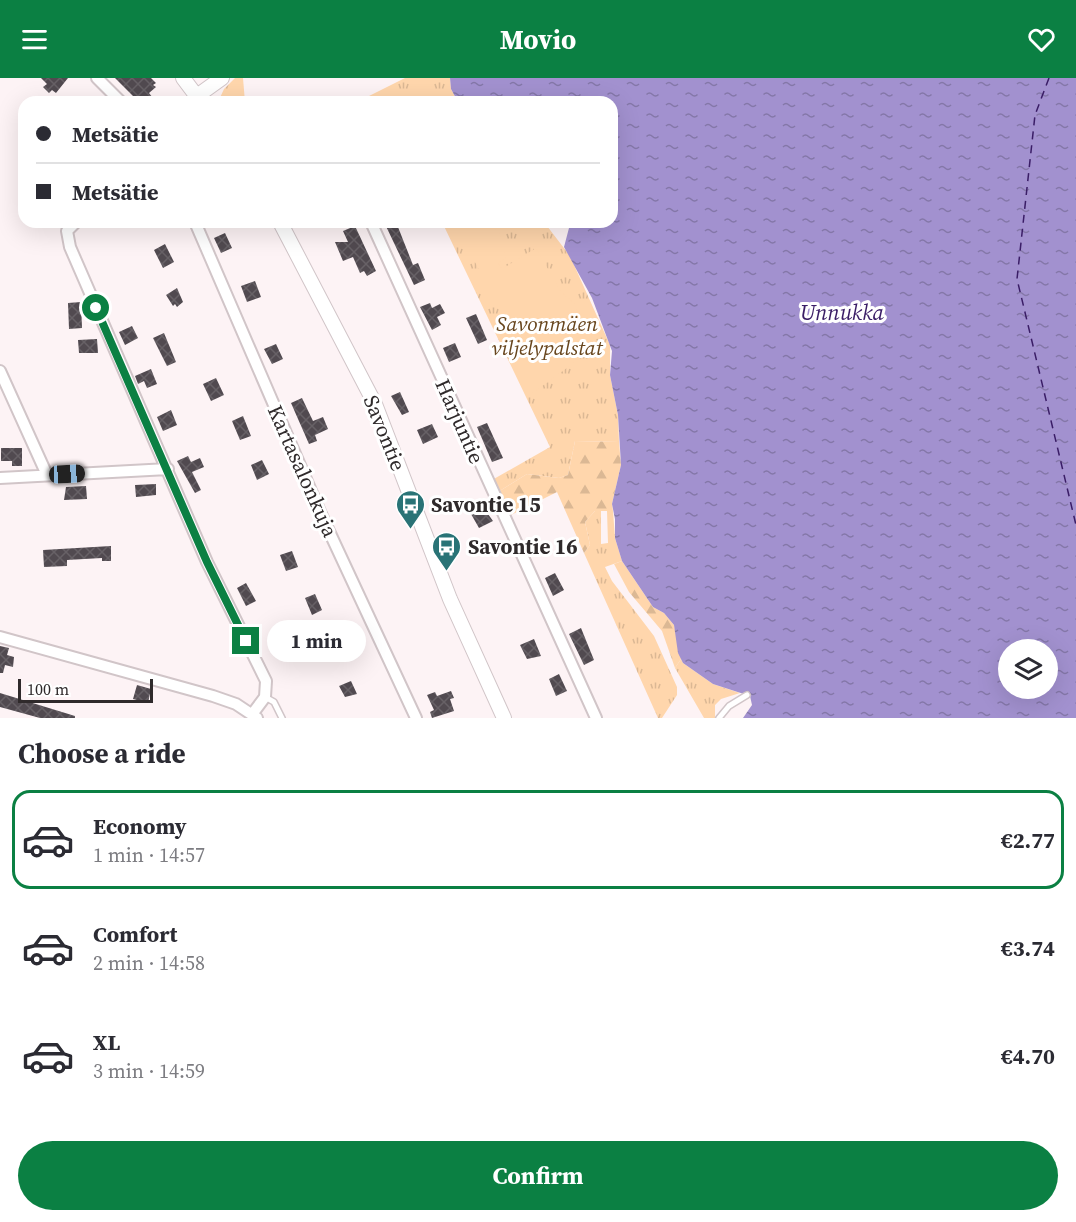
<!DOCTYPE html>
<meta charset="utf-8">
<style>
:root{--surface:#fff;--page:#f2f2f3;--text:#2b2b33;--muted:#7c7c81;--line:#e1e1e2;--accent:#0b8043}
body{margin:0;font-family:"Source Serif 4",serif;background:var(--page);color:var(--text);height:100vh;display:flex;flex-direction:column;font-size:22px;white-space:nowrap}
*{box-sizing:border-box;margin:0}
p{font-size:20px;color:var(--muted)}
.icon{flex:none;width:33px;height:33px;fill:none;stroke:currentColor;stroke-width:2;stroke-linecap:round;stroke-linejoin:round}
.map{position:relative;height:640px;overflow:hidden}
.side{display:flex;flex-direction:column;background:var(--surface);flex:1}
.side>*{flex:none}
.banner{position:absolute;left:18px;top:18px;width:600px;height:132px;border-radius:18px;box-shadow:0 6px 24px #0002;display:grid;align-content:center;height:132px;padding:0 18px;background:var(--surface)}
.tools{position:absolute;left:998px;top:561px;display:grid;gap:12px}
.tools a{display:grid;place-items:center;width:60px;height:60px;border-radius:50%;background:var(--surface);box-shadow:0 6px 24px #0002;font-size:30px}
.scale{position:absolute;left:18px;bottom:15px;width:135px;box-sizing:border-box;padding-left:6px;border:3px solid #2f2a2b;border-top:0;font-size:16px;line-height:21px;white-space:nowrap;color:#2f2a2b;-webkit-text-stroke:4px #fff;paint-order:stroke}
.end{position:absolute;width:27px;height:27px;margin:-14px;border:8px solid #0b8043;background:#fff;box-shadow:0 0 0 3px #fff}
.from{border-radius:50%}
.bubble{position:absolute;height:42px;border-radius:21px;background:var(--surface);box-shadow:0 6px 24px #0002;font-size:20px;font-weight:700;line-height:42px;text-align:center}
.car{position:absolute;width:18px;height:36px;margin:-18px -9px;border-radius:8px;box-shadow:0 0 4px 2px #0007;background:linear-gradient(#222 24%,#8ab4d8 0 40%,#222 0 76%,#8ab4d8 0 86%,#222 0)}
.banner b{display:flex;align-items:center;gap:21px;height:57px;font-size:22px}
.banner b+b{border-top:2px solid var(--line)}
.banner i{width:15px;height:15px;background:var(--text)}
ul{padding:0;list-style:none}
li{display:flex;align-items:center;gap:18px;height:99px;margin:0 12px 9px;padding:0 6px;border:3px solid transparent;border-radius:18px}
li div{flex:1}
li b{display:block;font-size:22px}
li em{font-style:normal;font-weight:700}
li.current{border-color:var(--accent)}
li>.icon{width:54px;height:54px;stroke-width:1.5}
h2{padding:0 18px;font-size:27px;line-height:72px}
.button{display:flex;gap:12px;margin-top:auto;padding:12px 18px}
.button a{flex:1;height:69px;border-radius:36px;background:var(--accent);color:#fff;font-size:24px;font-weight:700;line-height:69px;text-align:center}
header{display:flex;justify-content:space-between;align-items:center;height:78px;padding:0 18px;background:var(--accent);color:#fff;font-size:27px;font-weight:700}
.map>svg:first-child{display:block}
.grass{fill:url(#grass-tufts)}
.forest{fill:url(#forest-firs)}
.garden{fill:#ffd6ac}
.water{fill:url(#water-ripples);fill-rule:evenodd}
.lines{fill:none;stroke-linecap:round;stroke-linejoin:round}
.ferry{stroke:#3a1d66;stroke-width:1.5;stroke-dasharray:8 6;stroke-linecap:butt}
.building{fill:url(#building-cross-hatch)}
.service-casing{stroke:#d1c5c8;stroke-width:8}
.minor-casing{stroke:#d1c5c8;stroke-width:14}
.tertiary-casing{stroke:#d1c5c8;stroke-width:16}
.service{stroke:#fff;stroke-width:5}
.minor{stroke:#fff;stroke-width:10}
.tertiary{stroke:#fff;stroke-width:14}
.route{stroke:#0b8043;stroke-width:8}
.labels{text-anchor:middle;dominant-baseline:central;stroke-width:6;stroke-linejoin:round;paint-order:stroke}
.park-label{font-size:21px;font-style:italic;fill:#68461e;stroke:#fff}
.street-label{font-size:21px;fill:#2f2a2b;stroke:#fff}
.poi-label{font-size:21px;font-weight:bold;fill:#2f2a2b;stroke:#fff;text-anchor:start}
.water-label{font-size:22px;font-style:italic;fill:#3a1d66;stroke:#fff}
</style>
<header><svg class="icon" aria-label="menu" viewBox="0 0 24 24"><path d="M4 6h16M4 12h16M4 18h16"/></svg>Movio<svg class="icon" aria-label="heart" viewBox="0 0 24 24"><path d="M12 20l-8-8c-3-5 5-10 8-4 3-6 11-1 8 4z"/></svg></header>
<div class="map">
<svg width="1076" height="640" viewBox="0 0 1076 640">
<defs>
<pattern id="grass-tufts" width="24" height="20" patternUnits="userSpaceOnUse" patternTransform="scale(1.5)"><rect width="24" height="20" fill="#ffd6ac"/><path d="M3 7l-1-3M5 7V3M7 7l1-3M15 17l-1-3M17 17v-4M19 17l1-3" fill="none" stroke="#dbb894"/></pattern>
<pattern id="forest-firs" width="22" height="20" patternUnits="userSpaceOnUse" patternTransform="scale(1.5)"><rect width="22" height="20" fill="#ffd6ac"/><path d="M5 1l3.5 6h-7zM16 11l3.5 6h-7z" fill="#dbb894"/></pattern>
<pattern id="water-ripples" width="26" height="14" patternUnits="userSpaceOnUse" patternTransform="scale(1.5)"><rect width="26" height="14" fill="#a291cf"/><path d="M2 4q2-2 4 0t4 0M15 11q2-2 4 0t4 0" fill="none" stroke="#8477a8"/></pattern>
<pattern id="building-cross-hatch" width="8" height="8" patternUnits="userSpaceOnUse" patternTransform="scale(1.5)"><rect width="8" height="8" fill="#514a50"/><path d="M0 0l8 8M0 8l8-8" fill="none" stroke="#676166"/></pattern>
</defs>
<rect width="100%" height="100%" fill="#fdf3f5"/>
<path class="grass" d="M 235,0 L 243,0 L 245,24 L 218,24 L 224,11 Z
M 405,0 L 450,0 L 451,11 L 458,24 L 357,24 Z
M 442,144 L 544,144 L 570,178 L 610,267 L 610,297 L 618,337 L 619,364 L 575,363 L 568,397 L 559,400 L 527,396 L 498,414 L 492,402 L 550,369 Z
M 595,433 L 601,433 L 601,466 L 608,465 L 607,433 L 613,433 L 615,460 L 622,483 L 605,489 L 612,503 L 654,558 L 677,609 L 677,617 L 662,640 L 658,640 L 584,475 L 590,467 L 585,444 Z
M 681,581 L 683,585 L 713,606 L 740,615 L 721,621 L 715,627 L 715,640 L 704,640 L 675,590 Z"/>
<path class="forest" d="M 575,363 L 619,364 L 621,387 L 612,426 L 613,433 L 595,433 L 585,444 L 590,467 L 584,475 L 557,414 L 507,439 L 498,414 L 527,396 L 559,400 L 568,397 Z
M 622,483 L 653,529 L 664,535 L 674,547 L 681,581 L 675,590 L 662,553 L 629,514 L 614,486 Z"/>
<path class="garden" d="M 472,144 L 491,144 L 504,163 L 501,169 L 507,179 L 498,185 L 502,191 L 536,170 L 561,214 L 574,225 L 583,244 L 590,273 L 530,317 L 501,259 L 509,252 L 459,152 Z"/>
<path class="water" d="M 450,0 L 1076,0 L 1076,640 L 743,640 L 752,627 L 750,618 L 713,606 L 683,585 L 678,575 L 674,547 L 664,535 L 653,529 L 622,483 L 615,460 L 615,441 L 612,426 L 621,387 L 618,337 L 610,297 L 612,273 L 592,220 L 564,169 L 569,150 L 566,144 L 612,144 L 612,24 L 458,24 L 451,11 ZM 1008,572 L 1047,572 L 1047,610 L 1008,610 Z"/>
<g class="lines">
<path class="ferry" d="M 1049,0 L 1035,37 L 1017,201 L 1076,447"/>
</g>
<path class="building" d="M 41,0 L 68,0 L 56,15 L 52,12 L 49,15 L 43,9 L 47,6 Z
M 115,0 L 151,0 L 156,5 L 153,7 L 156,9 L 149,15 L 153,20 L 149,24 L 139,24 Z
M 384,144 L 396,144 L 413,187 L 418,185 L 425,202 L 414,207 Z
M 355,148 L 376,193 L 367,198 L 364,193 L 360,195 L 353,179 L 343,183 L 335,164 L 348,164 L 343,153 Z
M 225,155 L 232,170 L 221,175 L 214,160 Z
M 165,166 L 174,184 L 163,190 L 154,172 Z
M 255,203 L 261,219 L 247,224 L 241,208 Z
M 177,210 L 183,224 L 177,229 L 175,226 L 173,228 L 166,217 Z
M 81,224 L 82,250 L 69,251 L 68,225 Z
M 430,225 L 432,230 L 440,226 L 445,235 L 437,239 L 441,247 L 432,252 L 420,229 Z
M 476,236 L 487,262 L 478,266 L 466,240 Z
M 132,248 L 138,260 L 125,267 L 119,254 Z
M 164,255 L 176,284 L 167,288 L 153,260 Z
M 97,261 L 98,275 L 79,275 L 78,262 Z
M 455,265 L 461,279 L 449,284 L 443,270 Z
M 276,266 L 283,281 L 272,286 L 264,271 Z
M 151,291 L 157,306 L 147,310 L 144,303 L 138,306 L 135,298 Z
M 216,300 L 224,317 L 211,323 L 203,306 Z
M 400,314 L 409,334 L 402,337 L 391,318 Z
M 302,320 L 313,343 L 323,339 L 328,351 L 315,357 L 317,363 L 309,366 L 291,325 Z
M 171,332 L 177,347 L 163,353 L 157,339 Z
M 243,338 L 251,358 L 240,362 L 232,343 Z
M 487,345 L 503,380 L 492,384 L 477,349 Z
M 432,346 L 438,359 L 423,366 L 417,352 Z
M 1,370 L 22,370 L 22,388 L 12,388 L 12,383 L 1,383 Z
M 188,378 L 191,384 L 200,380 L 204,389 L 192,394 L 201,412 L 195,415 L 177,383 Z
M 262,382 L 269,396 L 257,402 L 251,387 Z
M 156,406 L 156,417 L 136,419 L 135,407 Z
M 86,408 L 87,421 L 64,422 L 66,409 Z
M 483,429 L 493,443 L 479,450 L 471,436 Z
M 111,468 L 111,483 L 102,483 L 102,480 L 67,482 L 67,488 L 44,489 L 43,472 Z
M 292,473 L 298,489 L 286,493 L 280,477 Z
M 555,495 L 564,512 L 553,518 L 545,500 Z
M 246,505 L 256,523 L 246,528 L 237,510 Z
M 315,516 L 322,532 L 312,537 L 305,520 Z
M 581,550 L 594,582 L 584,587 L 569,556 Z
M 332,559 L 338,572 L 326,578 L 320,564 Z
M 534,561 L 541,578 L 527,581 L 520,567 Z
M 0,568 L 9,570 L 7,577 L 14,579 L 13,589 L 5,587 L 3,595 L 0,595 Z
M 559,596 L 567,613 L 556,618 L 549,601 Z
M 351,603 L 357,616 L 345,619 L 339,608 Z
M 137,607 L 151,611 L 148,625 L 133,621 Z
M 451,613 L 454,620 L 450,621 L 454,633 L 432,640 L 430,634 L 434,632 L 427,617 L 435,614 L 437,618 Z
M 0,615 L 75,638 L 75,640 L 40,640 L 0,629 Z"/>
<g class="lines">
<defs>
<path id="service" d="M 265,619 L 274,624 L 282,640
M 719,640 L 729,628 L 747,617"/>
<path id="minor" d="M 97,0 L 121,24
M 76,144 L 67,153 L 70,169 L 207,484 L 266,603 L 265,619 L 253,635
M 195,144 L 321,436 L 416,640
M 371,144 L 596,640
M 0,293 L 47,397
M 0,400 L 168,391
M 0,559 L 213,618 L 236,626 L 257,640"/>
<path id="tertiary" d="M 183,0 L 201,24
M 197,18 L 222,0
M 280,144 L 375,326 L 450,521 L 504,640"/>
</defs>
<use href="#service" class="service-casing"/>
<use href="#minor" class="minor-casing"/>
<use href="#tertiary" class="tertiary-casing"/>
<use href="#service" class="service"/>
<use href="#minor" class="minor"/>
<use href="#tertiary" class="tertiary"/>
</g>
<g class="lines">
<path class="route" d="M 96,230 L 207,484 L 246,563"/>
</g>
<defs>
<symbol id="bus-pin" viewBox="-11 -11 22 30"><path d="M0 17L-7.5 6A9.5 9.5 0 1 1 7.5 6Z" fill="#297376" stroke="#fff"/><path d="M-5-6H5V4H4V6H2V4H-2V6H-4V4H-5ZM-3.5-4V0h7V-4ZM-3.5 1.2v1.5H-2V1.2ZM2 1.2v1.5H3.5V1.2Z" fill="#fff"/></symbol>
</defs>
<g fill-rule="evenodd">
<use href="#bus-pin" x="394" y="410" width="33" height="45"/>
<use href="#bus-pin" x="430" y="452" width="33" height="45"/>
</g>
<g class="labels">
<g class="park-label">
<text x="547" y="245">Savonmäen<tspan x="547" dy="24">viljelypalstat</tspan></text>
</g>
<g class="street-label">
<text transform="translate(460 343) rotate(66)">Harjuntie</text>
<text transform="translate(385 355) rotate(68)">Savontie</text>
<text transform="translate(303 393) rotate(66)">Kartasalonkuja</text>
</g>
<g class="poi-label">
<text x="431" y="426">Savontie 15</text>
<text x="468" y="468">Savontie 16</text>
</g>
<g class="water-label">
<text x="842" y="234">Unnukka</text>
</g>
</g>
</svg>
<div class="tools">
<a><svg class="icon" aria-label="layers" viewBox="0 0 24 24"><path d="M12 4l9 5-9 5-9-5zM3 14l9 5 9-5"/></svg></a>
</div>
<div class="scale">100 m</div>
<i class="end from" style="left:96px;top:230px"></i>
<i class="end" style="left:246px;top:563px"></i>
<div class="bubble" style="left:267px;top:542px;width:99px">1 min</div>
<i class="car" style="left:67px;top:396px;rotate:87deg"></i>
<div class="banner">
<b><i class="from"></i>Metsätie</b>
<b><i></i>Metsätie</b>
</div>
</div>
<section class="side">
<h2>Choose a ride</h2>
<ul>
<li class="current"><svg class="icon" aria-label="car" viewBox="0 0 24 24"><path d="M5 17H2v-5l4-1 3-4h7l3 4 3 1v5h-3M9 17h6M6 11h13"/><circle cx="7" cy="17" r="2"/><circle cx="17" cy="17" r="2"/></svg><div><b>Economy</b><p>1 min · 14:57</p></div><em>€2.77</em></li>
<li><svg class="icon" aria-label="car" viewBox="0 0 24 24"><path d="M5 17H2v-5l4-1 3-4h7l3 4 3 1v5h-3M9 17h6M6 11h13"/><circle cx="7" cy="17" r="2"/><circle cx="17" cy="17" r="2"/></svg><div><b>Comfort</b><p>2 min · 14:58</p></div><em>€3.74</em></li>
<li><svg class="icon" aria-label="car" viewBox="0 0 24 24"><path d="M5 17H2v-5l4-1 3-4h7l3 4 3 1v5h-3M9 17h6M6 11h13"/><circle cx="7" cy="17" r="2"/><circle cx="17" cy="17" r="2"/></svg><div><b>XL</b><p>3 min · 14:59</p></div><em>€4.70</em></li>
</ul>
<div class="button"><a>Confirm</a></div>
</section>
